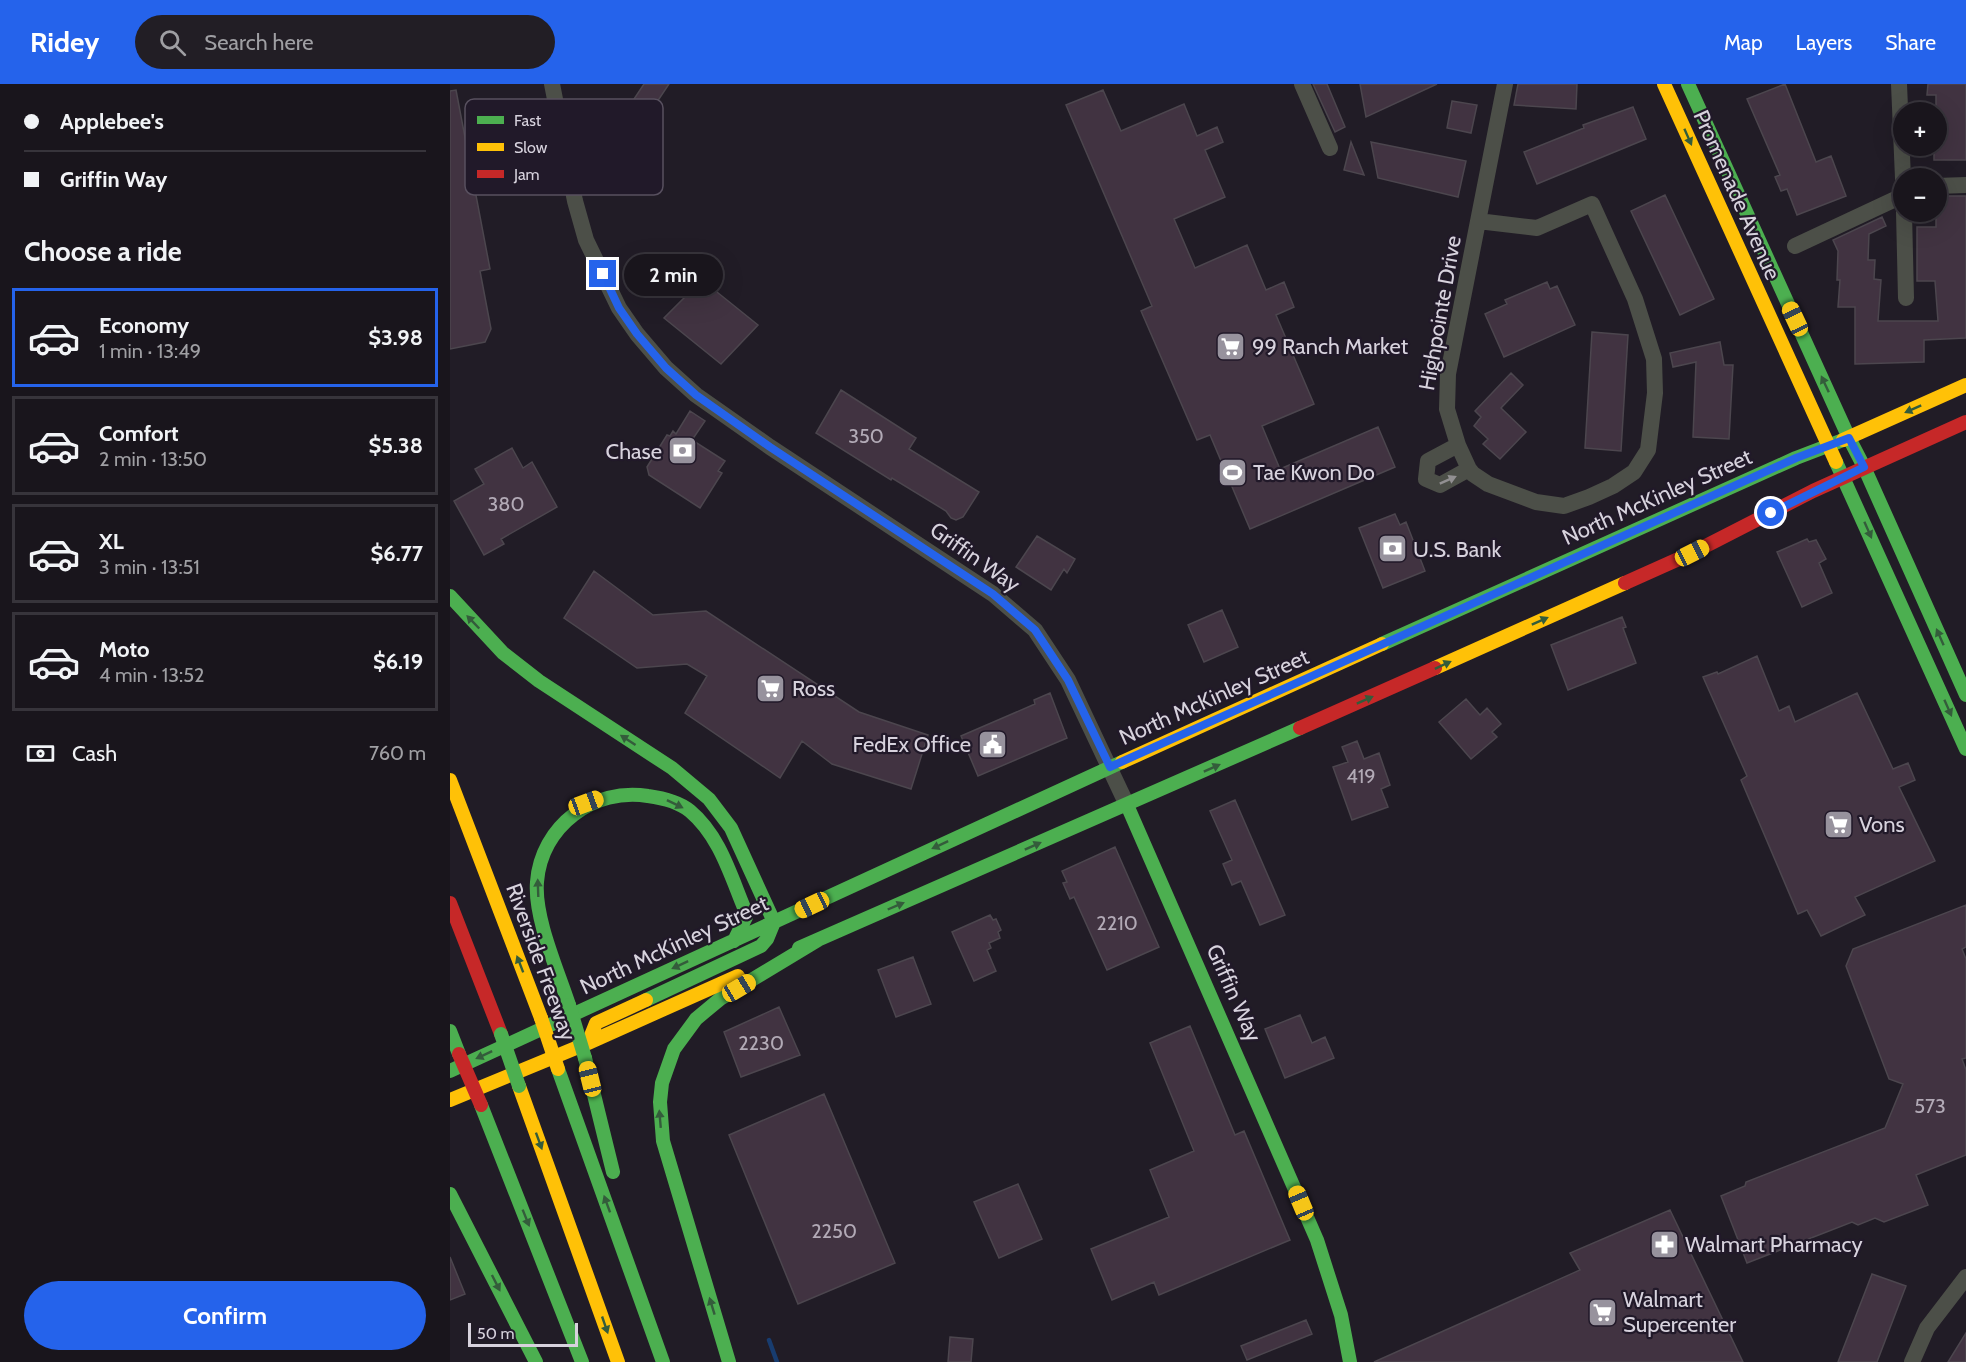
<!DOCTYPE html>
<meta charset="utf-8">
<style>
:root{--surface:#19151c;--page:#221e25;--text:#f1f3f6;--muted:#9f9fa3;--line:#37343b;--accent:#2563eb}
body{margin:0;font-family:Cabin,sans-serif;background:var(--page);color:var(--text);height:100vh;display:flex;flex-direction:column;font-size:22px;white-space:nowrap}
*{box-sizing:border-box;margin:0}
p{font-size:20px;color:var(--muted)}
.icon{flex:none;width:33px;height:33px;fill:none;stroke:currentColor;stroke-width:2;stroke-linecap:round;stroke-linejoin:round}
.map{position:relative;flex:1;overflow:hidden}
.panel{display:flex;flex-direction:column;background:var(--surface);width:450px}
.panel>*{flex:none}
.hud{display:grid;align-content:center;height:132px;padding:0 24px;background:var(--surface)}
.buttons{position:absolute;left:1443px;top:18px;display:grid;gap:12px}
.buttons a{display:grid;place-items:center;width:54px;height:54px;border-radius:50%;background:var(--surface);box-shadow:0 6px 24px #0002,0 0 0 2px var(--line);font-size:30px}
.scale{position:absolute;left:18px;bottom:15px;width:110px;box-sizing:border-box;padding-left:6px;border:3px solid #d7d2dd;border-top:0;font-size:16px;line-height:21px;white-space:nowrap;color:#d7d2dd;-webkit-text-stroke:4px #211929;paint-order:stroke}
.end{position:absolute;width:27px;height:27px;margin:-14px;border:8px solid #2563eb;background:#fff;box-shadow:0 0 0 3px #fff}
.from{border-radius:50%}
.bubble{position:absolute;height:42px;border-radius:21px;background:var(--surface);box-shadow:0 6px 24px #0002,0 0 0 2px var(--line);font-size:20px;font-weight:700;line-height:42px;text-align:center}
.car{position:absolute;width:18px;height:36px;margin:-18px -9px;border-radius:8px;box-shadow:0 0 4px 2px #0007;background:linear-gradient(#f5c518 24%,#345 0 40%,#f5c518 0 76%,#345 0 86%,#f5c518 0)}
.hud b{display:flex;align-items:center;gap:21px;height:57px;font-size:22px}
.hud b+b{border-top:2px solid var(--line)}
.hud i{width:15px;height:15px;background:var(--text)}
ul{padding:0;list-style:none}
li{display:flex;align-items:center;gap:18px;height:99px;margin:0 12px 9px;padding:0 12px;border:3px solid var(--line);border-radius:0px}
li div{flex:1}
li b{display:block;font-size:22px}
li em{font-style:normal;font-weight:700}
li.active{border-color:var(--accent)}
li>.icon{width:54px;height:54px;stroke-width:1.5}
h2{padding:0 24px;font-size:27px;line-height:72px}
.pay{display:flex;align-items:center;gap:15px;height:66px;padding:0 24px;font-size:22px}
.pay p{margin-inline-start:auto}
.button{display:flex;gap:12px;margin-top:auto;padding:12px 24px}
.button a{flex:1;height:69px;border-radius:36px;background:var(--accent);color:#fff;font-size:24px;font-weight:700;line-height:69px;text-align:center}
header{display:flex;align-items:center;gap:36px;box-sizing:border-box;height:84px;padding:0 30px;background:var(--accent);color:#fff}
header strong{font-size:28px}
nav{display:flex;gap:33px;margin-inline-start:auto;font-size:21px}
.search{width:420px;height:54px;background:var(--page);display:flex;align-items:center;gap:15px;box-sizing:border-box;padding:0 21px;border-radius:33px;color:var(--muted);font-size:22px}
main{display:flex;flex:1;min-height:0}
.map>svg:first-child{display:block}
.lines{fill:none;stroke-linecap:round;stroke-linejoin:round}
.stream{stroke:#183c6f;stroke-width:4.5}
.building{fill:#413341;stroke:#4c464e;stroke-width:1.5}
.street{stroke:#4c4f48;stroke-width:16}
.fast{stroke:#4caf50;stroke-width:14}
.slow{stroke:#ffc107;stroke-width:14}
.jam{stroke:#c62828;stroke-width:14}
.fast-bridge{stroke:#4caf50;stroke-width:14}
.slow-bridge{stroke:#ffc107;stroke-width:14}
.jam-bridge{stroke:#c62828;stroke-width:14}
.oneway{fill:#345c3b}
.oneway2{fill:#929092}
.route{stroke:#2563eb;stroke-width:8}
.labels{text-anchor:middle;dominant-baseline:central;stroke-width:4.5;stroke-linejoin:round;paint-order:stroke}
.number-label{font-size:20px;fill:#b2aab6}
.street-label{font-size:22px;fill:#d7d2dd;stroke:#211929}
.poi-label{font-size:22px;fill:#d7d2dd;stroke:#211929;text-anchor:start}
.key{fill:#211929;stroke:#58505f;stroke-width:1.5}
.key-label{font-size:16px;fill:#d7d2dd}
</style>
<header>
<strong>Ridey</strong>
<div class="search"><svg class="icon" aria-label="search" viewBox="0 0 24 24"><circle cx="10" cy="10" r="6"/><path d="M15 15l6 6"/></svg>Search here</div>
<nav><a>Map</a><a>Layers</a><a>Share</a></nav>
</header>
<main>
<section class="panel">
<div class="hud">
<b><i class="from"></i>Applebee's</b>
<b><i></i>Griffin Way</b>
</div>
<h2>Choose a ride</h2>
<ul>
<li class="active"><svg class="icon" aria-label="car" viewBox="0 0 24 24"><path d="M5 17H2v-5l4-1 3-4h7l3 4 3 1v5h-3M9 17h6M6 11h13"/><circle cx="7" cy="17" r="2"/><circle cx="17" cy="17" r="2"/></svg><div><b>Economy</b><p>1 min · 13:49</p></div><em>$3.98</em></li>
<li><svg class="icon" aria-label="car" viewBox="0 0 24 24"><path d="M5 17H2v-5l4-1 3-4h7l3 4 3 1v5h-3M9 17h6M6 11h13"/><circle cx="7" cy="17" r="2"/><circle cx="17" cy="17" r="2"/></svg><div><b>Comfort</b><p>2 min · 13:50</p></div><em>$5.38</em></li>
<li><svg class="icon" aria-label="car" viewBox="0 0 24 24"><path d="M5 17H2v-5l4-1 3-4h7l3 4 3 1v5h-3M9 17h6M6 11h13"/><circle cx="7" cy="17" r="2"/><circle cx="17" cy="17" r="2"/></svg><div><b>XL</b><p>3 min · 13:51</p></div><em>$6.77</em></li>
<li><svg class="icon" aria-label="car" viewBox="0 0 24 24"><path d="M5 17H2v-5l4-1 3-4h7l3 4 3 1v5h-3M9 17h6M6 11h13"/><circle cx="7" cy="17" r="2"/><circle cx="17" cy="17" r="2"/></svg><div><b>Moto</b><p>4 min · 13:52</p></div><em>$6.19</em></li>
</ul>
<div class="pay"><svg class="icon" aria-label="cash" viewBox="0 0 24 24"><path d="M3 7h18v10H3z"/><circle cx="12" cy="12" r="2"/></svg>Cash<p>760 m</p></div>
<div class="button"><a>Confirm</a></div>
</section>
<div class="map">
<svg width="1516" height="1278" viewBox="0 0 1516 1278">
<rect width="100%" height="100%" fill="#211c26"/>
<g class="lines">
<path class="stream" d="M 319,1256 L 327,1278"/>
</g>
<path class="building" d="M 194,0 L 219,0 L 187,48 L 170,36 Z
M 863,0 L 877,0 L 895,43 L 885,48 Z
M 910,0 L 987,0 L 916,33 Z
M 1068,0 L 1127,0 L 1126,25 L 1064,21 Z
M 1335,0 L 1366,78 L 1381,72 L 1396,112 L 1347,131 L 1337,105 L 1331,107 L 1325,93 L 1330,91 L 1297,15 Z
M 1478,0 L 1516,0 L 1516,76 L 1484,76 L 1484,62 L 1486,62 L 1486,11 L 1477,11 Z
M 6,6 L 40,185 L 30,187 L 41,245 L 35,258 L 0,265 L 0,7 Z
M 653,6 L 671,47 L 734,20 L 747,52 L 767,43 L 773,58 L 755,66 L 775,113 L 724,135 L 745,184 L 797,161 L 816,206 L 834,198 L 844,223 L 826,231 L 864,320 L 812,342 L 830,385 L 928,343 L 945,383 L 800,445 L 760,351 L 747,356 L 691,227 L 702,222 L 616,21 Z
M 1002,17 L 1027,21 L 1021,49 L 997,44 Z
M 1183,23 L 1196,55 L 1087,100 L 1074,68 L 1134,44 L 1133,41 Z
M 901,58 L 914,91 L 894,86 Z
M 921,58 L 1016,77 L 1008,113 L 928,94 Z
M 1215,111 L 1264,215 L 1230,231 L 1181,127 Z
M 1486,112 L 1516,112 L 1516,254 L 1474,256 L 1474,278 L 1405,280 L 1405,223 L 1388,223 L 1390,196 L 1387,196 L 1388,167 L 1383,156 L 1432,133 L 1436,142 L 1419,150 L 1418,176 L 1425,176 L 1424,195 L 1431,196 L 1428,237 L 1488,237 L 1485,197 L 1467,197 L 1467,143 L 1486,143 Z
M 252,196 L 308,241 L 271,280 L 214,234 Z
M 1097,198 L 1100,205 L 1107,202 L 1125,241 L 1054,273 L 1035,230 L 1057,220 L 1055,216 Z
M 1142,248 L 1178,251 L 1171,367 L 1135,364 Z
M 1270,258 L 1274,281 L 1283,281 L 1279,355 L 1243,353 L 1246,278 L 1223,283 L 1220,269 Z
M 1061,289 L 1073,301 L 1051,324 L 1076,348 L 1050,375 L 1033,360 L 1038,355 L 1024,342 L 1031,333 L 1025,327 Z
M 391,306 L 466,354 L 459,365 L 529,408 L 513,433 L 506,436 L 501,434 L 496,427 L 442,394 L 441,396 L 366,349 Z
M 240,327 L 255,337 L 242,356 L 275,377 L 268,387 L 272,389 L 250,424 L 199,391 L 197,383 L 217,351 L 220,352 L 223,347 L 226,350 Z
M 62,364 L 73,384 L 82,378 L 107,423 L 51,455 L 54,460 L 34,471 L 4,417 L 34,400 L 25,385 Z
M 945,430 L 950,441 L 956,438 L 975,487 L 933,504 L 909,444 Z
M 587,452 L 625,475 L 617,489 L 614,485 L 601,506 L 566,483 Z
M 1357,455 L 1359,458 L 1366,456 L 1376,475 L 1369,479 L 1382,509 L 1352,523 L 1327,468 Z
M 144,487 L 203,531 L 256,527 L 409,628 L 478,651 L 461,705 L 382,680 L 352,657 L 330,694 L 235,629 L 257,592 L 237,580 L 187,584 L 114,534 Z
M 772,526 L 788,563 L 754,578 L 738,541 Z
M 1172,533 L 1176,543 L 1173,544 L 1186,579 L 1118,606 L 1101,561 Z
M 1307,572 L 1329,627 L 1339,622 L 1345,638 L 1407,609 L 1443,685 L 1458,679 L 1465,696 L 1449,703 L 1485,777 L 1405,813 L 1415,831 L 1371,852 L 1357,826 L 1348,830 L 1291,696 L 1297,692 L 1253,593 L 1267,588 L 1268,590 Z
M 600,609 L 617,654 L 528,692 L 511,652 L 585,620 L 584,616 Z
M 1016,615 L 1030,631 L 1037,624 L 1051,640 L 1042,648 L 1047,653 L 1021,675 L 989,638 Z
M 907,657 L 914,675 L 929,669 L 940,701 L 931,705 L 938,723 L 902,736 L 883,683 L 898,678 L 892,663 Z
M 785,716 L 835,831 L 810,841 L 791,797 L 782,801 L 773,780 L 782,776 L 760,727 Z
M 665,763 L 709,863 L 657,886 L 624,813 L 620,815 L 613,799 L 617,798 L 612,787 Z
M 1516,821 L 1516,863 L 1512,865 L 1516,875 L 1516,974 L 1512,975 L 1516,986 L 1516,1071 L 1466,1091 L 1478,1121 L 1434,1138 L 1425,1134 L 1408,1141 L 1402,1138 L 1297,1179 L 1271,1112 L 1295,1102 L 1296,1098 L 1435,1044 L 1453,1000 L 1439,995 L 1396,882 L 1403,865 Z
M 540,831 L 543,836 L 546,835 L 551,846 L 548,848 L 550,854 L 539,859 L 541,864 L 537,866 L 546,887 L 524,897 L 502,848 Z
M 463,873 L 481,920 L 446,933 L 428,886 Z
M 329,923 L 350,971 L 291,993 L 274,948 Z
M 850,931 L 862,959 L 875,953 L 884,974 L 835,994 L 815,945 Z
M 740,942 L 785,1051 L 794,1047 L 840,1156 L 709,1211 L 704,1198 L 662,1216 L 641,1165 L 719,1133 L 700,1086 L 744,1067 L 700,959 Z
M 374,1010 L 445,1179 L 348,1220 L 279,1051 Z
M 568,1100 L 592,1155 L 549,1174 L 524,1118 Z
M 1220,1126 L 1293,1278 L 924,1278 L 1130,1186 L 1120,1169 Z
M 0,1173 L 15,1210 L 0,1216 Z
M 1422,1190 L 1456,1202 L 1427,1278 L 1388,1278 Z
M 856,1236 L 862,1250 L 797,1276 L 791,1262 Z
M 1516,1249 L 1516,1278 L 1498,1278 Z
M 500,1253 L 523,1255 L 521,1278 L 498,1278 Z"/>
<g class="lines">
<path class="street" d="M 102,0 L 125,117 L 136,156 L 169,224 L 187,250 L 216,284 L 246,311 L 320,363 L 543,510 L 585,546 L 618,596 L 677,721
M 852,0 L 880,64
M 1449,0 L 1454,118
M 1486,102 L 1516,101
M 1454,128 L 1456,214
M 1028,137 L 1087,144 L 1142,120 L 1185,215 L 1204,275 L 1205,309 L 1198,366 L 1184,388 L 1163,402 L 1139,413 L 1114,422 L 1086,418 L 1038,400 L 1023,390 L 1019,385 L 1008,361 L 997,325 L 998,290 L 1055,0
M 1345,162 L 1454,111
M 1008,361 L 978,377 L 976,395 L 990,401 L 1019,385
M 1462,1278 L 1477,1244 L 1516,1193"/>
<path class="fast" d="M 1238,0 L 1399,354 L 1414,383 L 1516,611
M 1386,378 L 1516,665
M 0,512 L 53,569 L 89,597 L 222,684 L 259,715 L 281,744 L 324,838 L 317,855 L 311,862 L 196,916
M 932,560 L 1346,374 L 1393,356
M 677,721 L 867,1156 L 891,1231 L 900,1278
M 349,864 L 850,644
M 119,921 C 108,887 84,834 87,798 C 91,742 144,703 198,712 C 213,714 229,718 240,727 C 270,752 281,793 295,826 L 296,833 L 284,857
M 0,947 L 9,970
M 135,974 L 163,1088
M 108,985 L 213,1278
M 0,987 L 672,678
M 31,1021 L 132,1278
M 0,1110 L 86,1278
M 279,1278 L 213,1057 L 210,1018 L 212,999 L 224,965 L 246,935 L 270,915 L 368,856"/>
<path class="slow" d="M 1214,0 L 1386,378
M 1393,356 L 1516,301
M 985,584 L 1175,499
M 672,678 L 932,560
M 0,696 L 91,934
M 138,959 L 146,939 L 196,916
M 69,1002 L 168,1278
M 0,1016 L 138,959 L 288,892"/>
<path class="jam" d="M 1175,499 L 1242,469 L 1363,407 L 1516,338
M 850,644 L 985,584
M 0,819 L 51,950"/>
<path class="fast-bridge" d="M 119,921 L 135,974
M 51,950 L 69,1002"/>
<path class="slow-bridge" d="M 91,934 L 108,985"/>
<path class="jam-bridge" d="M 9,970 L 31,1021"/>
</g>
<defs><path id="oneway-solid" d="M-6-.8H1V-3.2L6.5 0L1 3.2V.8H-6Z" transform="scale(1.5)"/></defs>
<g class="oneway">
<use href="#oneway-solid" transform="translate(1238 53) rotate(66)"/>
<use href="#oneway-solid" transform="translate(1375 300) rotate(-115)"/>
<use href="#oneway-solid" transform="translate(1463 325) rotate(156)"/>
<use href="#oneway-solid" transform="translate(1418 446) rotate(66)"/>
<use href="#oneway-solid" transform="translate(1090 537) rotate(-24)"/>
<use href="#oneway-solid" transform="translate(23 538) rotate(-134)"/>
<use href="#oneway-solid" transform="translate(1490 553) rotate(-114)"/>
<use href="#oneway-solid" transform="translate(993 581) rotate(-25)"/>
<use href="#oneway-solid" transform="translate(915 616) rotate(-24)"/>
<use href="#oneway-solid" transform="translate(1498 624) rotate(66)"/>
<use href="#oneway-solid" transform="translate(178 656) rotate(-147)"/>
<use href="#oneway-solid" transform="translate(762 684) rotate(-24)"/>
<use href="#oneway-solid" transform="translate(225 720) rotate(26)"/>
<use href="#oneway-solid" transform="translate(490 761) rotate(155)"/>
<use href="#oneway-solid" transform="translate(583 762) rotate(-24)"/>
<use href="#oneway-solid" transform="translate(88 804) rotate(-92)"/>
<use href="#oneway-solid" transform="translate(446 822) rotate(-23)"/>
<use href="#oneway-solid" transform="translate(70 880) rotate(-111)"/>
<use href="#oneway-solid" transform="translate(230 881) rotate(155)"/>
<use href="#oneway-solid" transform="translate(34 971) rotate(155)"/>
<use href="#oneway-solid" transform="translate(210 1035) rotate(-95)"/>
<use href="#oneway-solid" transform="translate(89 1057) rotate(70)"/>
<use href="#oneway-solid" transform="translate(157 1120) rotate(-110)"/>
<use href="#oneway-solid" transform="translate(76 1134) rotate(68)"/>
<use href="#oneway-solid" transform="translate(46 1199) rotate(63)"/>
<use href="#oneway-solid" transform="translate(262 1222) rotate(-107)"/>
<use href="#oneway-solid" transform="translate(155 1241) rotate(71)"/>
</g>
<use class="oneway2" href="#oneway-solid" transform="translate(998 396) rotate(-24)"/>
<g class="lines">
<path class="route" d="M 153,190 L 169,224 L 187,250 L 216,284 L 246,311 L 320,363 L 543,510 L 585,546 L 618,596 L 660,683 L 1346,374 L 1399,354 L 1414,383 L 1321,429"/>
</g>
<defs>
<symbol id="supermarket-square" viewBox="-11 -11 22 22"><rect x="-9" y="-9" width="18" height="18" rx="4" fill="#97929d" stroke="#211929"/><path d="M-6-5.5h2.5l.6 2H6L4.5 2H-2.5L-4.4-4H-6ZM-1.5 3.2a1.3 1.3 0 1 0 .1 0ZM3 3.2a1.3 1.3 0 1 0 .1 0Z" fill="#fff"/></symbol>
<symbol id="bank-square" viewBox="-11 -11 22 22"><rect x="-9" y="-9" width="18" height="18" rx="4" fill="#97929d" stroke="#211929"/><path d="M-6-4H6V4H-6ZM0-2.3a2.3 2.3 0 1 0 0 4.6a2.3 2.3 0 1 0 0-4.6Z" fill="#fff"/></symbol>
<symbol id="stadium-square" viewBox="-11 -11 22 22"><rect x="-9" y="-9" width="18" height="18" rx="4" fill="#97929d" stroke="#211929"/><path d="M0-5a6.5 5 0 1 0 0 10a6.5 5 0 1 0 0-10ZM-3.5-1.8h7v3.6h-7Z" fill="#fff"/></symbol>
<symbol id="civic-square" viewBox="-11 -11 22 22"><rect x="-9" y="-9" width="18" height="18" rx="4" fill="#97929d" stroke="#211929"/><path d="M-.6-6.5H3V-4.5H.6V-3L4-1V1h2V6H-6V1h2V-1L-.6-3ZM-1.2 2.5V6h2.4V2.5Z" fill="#fff"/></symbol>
<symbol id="pharmacy-square" viewBox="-11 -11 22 22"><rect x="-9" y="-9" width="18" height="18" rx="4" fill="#97929d" stroke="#211929"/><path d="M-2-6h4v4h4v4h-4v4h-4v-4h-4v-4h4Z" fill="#fff"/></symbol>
</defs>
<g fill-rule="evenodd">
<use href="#supermarket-square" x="764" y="246" width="33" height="33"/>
<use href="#bank-square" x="216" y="350" width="33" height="33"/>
<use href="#stadium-square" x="766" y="372" width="33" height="33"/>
<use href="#bank-square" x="926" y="448" width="33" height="33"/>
<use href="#supermarket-square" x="304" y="588" width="33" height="33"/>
<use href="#civic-square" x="526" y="644" width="33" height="33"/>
<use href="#supermarket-square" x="1372" y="724" width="33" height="33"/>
<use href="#pharmacy-square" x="1198" y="1144" width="33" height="33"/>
<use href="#supermarket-square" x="1136" y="1212" width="33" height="33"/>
</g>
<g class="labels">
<g class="number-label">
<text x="416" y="352">350</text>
<text x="56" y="420">380</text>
<text x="911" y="692">419</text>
<text x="667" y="839">2210</text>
<text x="311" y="959">2230</text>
<text x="1480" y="1022">573</text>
<text x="384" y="1147">2250</text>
</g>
<g class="street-label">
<text transform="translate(1287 111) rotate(66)">Promenade Avenue</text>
<text transform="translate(990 229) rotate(-80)">Highpointe Drive</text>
<text transform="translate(1207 413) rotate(-24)">North McKinley Street</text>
<text transform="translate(525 473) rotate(35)">Griffin Way</text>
<text transform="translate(764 613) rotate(-24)">North McKinley Street</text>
<text transform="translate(224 861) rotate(-25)">North McKinley Street</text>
<text transform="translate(91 878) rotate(70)">Riverside Freeway</text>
<text transform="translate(784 909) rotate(66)">Griffin Way</text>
</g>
<g class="poi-label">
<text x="802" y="262">99 Ranch Market</text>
<text x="212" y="367" text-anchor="end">Chase</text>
<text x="803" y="388">Tae Kwon Do</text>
<text x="963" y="465">U.S. Bank</text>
<text x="342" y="604">Ross</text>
<text x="521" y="660" text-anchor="end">FedEx Office</text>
<text x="1409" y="740">Vons</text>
<text x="1235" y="1160">Walmart Pharmacy</text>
<text x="1173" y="1215">Walmart<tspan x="1173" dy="25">Supercenter</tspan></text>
</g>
</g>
<rect x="15" y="15" width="198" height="96" rx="9" class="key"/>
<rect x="27" y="32" width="27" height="8" fill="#4caf50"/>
<rect x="27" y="59" width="27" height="8" fill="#ffc107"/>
<rect x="27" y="86" width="27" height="8" fill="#c62828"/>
<g class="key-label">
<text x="64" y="42">Fast</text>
<text x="64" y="69">Slow</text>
<text x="64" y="96">Jam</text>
</g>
</svg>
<div class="buttons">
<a>+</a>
<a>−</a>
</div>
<div class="scale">50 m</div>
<i class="end from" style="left:1321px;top:429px"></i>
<i class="end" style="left:153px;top:190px"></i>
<div class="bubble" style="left:174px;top:170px;width:99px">2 min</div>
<i class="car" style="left:1345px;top:235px;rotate:335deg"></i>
<i class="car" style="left:1242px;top:469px;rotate:63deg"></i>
<i class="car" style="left:136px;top:719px;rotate:70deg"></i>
<i class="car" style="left:362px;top:821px;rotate:245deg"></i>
<i class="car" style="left:289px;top:904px;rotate:59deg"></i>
<i class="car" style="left:140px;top:995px;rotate:346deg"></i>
<i class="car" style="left:851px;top:1119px;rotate:337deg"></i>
</div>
</main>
